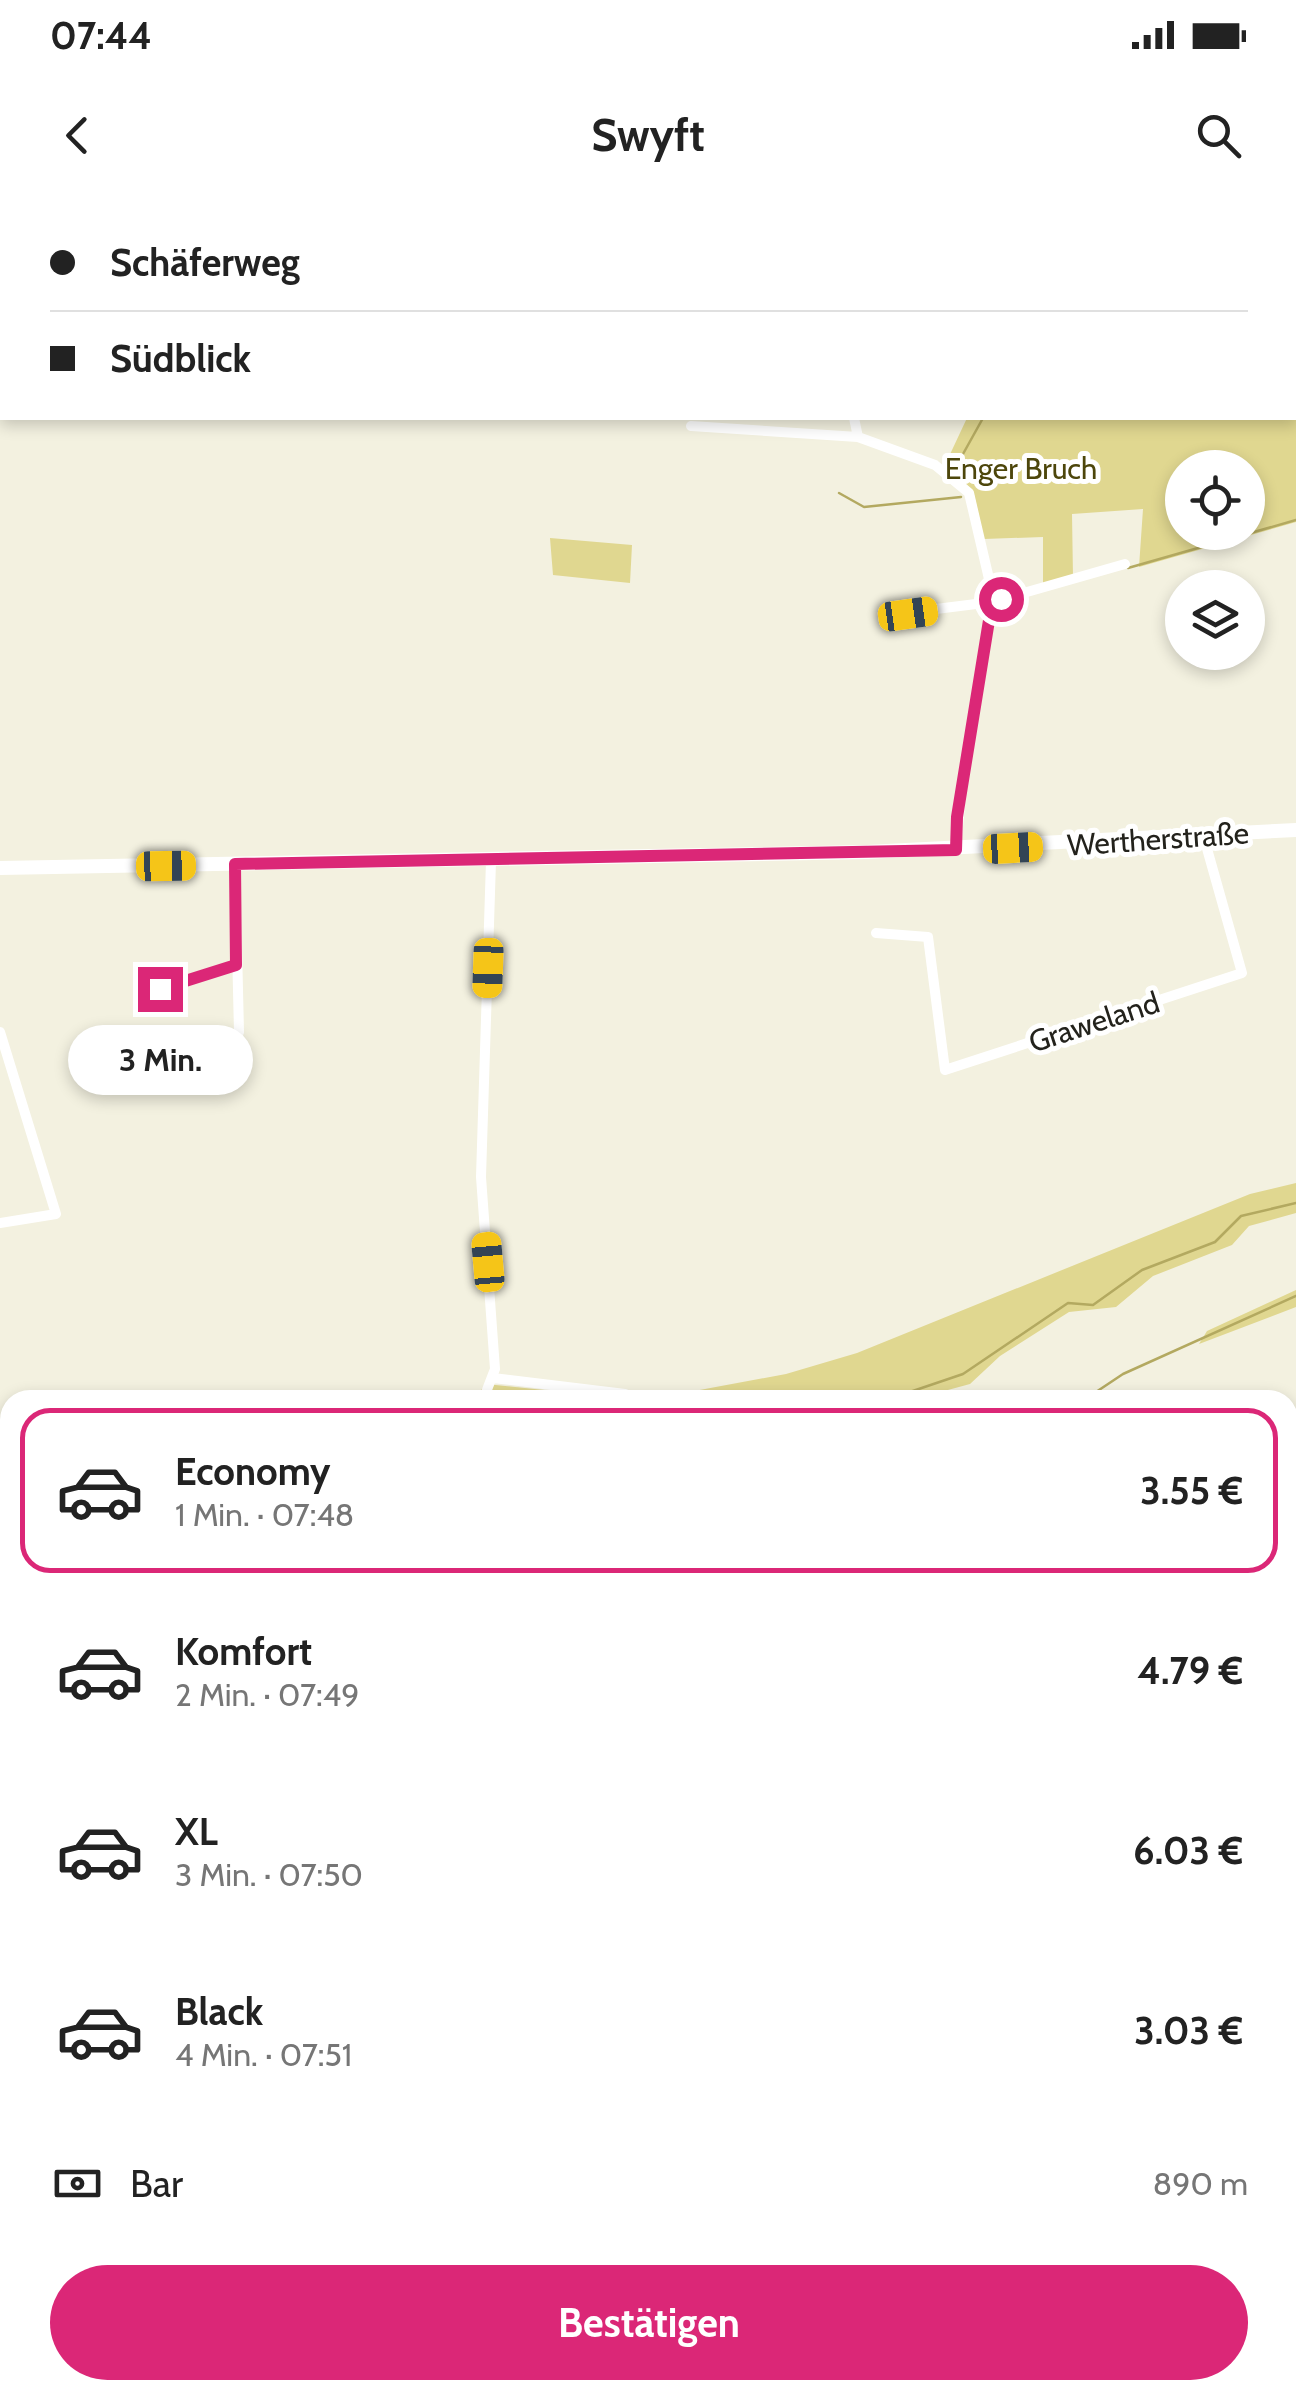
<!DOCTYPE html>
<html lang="de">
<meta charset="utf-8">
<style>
:root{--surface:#fff;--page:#f6f6f6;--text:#222;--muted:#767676;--line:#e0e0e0;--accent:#db2777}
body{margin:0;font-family:Cabin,sans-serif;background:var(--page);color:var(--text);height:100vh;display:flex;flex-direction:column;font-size:38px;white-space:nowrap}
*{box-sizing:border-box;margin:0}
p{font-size:32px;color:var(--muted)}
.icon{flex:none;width:55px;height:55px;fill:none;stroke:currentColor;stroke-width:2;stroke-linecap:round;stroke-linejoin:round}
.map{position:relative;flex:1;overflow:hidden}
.drawer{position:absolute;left:0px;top:1190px;width:1298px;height:1010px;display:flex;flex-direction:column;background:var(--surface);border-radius:30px 30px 0 0;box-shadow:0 5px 15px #0003}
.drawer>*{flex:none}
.top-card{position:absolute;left:0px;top:0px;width:1298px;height:220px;box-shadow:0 5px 15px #0003;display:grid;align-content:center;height:220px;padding:0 50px;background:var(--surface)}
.fabs{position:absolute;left:1165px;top:250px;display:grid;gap:20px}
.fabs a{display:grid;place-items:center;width:100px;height:100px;border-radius:50%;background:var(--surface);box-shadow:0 5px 15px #0003;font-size:50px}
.end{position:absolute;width:45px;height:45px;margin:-22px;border:12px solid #db2777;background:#fff;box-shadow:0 0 0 5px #fff}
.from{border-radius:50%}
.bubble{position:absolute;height:70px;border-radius:35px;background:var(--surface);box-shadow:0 5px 15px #0003;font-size:32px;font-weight:700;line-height:70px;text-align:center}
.car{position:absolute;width:30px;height:60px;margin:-30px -15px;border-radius:12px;box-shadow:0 0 8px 2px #0007;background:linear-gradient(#f5c518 24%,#345 0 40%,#f5c518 0 76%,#345 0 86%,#f5c518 0)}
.top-card b{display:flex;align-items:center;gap:35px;height:95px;font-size:38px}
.top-card b+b{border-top:2px solid var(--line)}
.top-card i{width:25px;height:25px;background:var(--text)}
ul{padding:18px 0 0;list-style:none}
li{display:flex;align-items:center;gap:30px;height:165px;margin:0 20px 15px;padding:0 30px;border:5px solid transparent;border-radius:30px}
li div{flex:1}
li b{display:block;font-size:38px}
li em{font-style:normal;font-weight:700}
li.active{border-color:var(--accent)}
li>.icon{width:90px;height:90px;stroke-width:1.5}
.pay{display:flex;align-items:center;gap:25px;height:110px;padding:0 50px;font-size:38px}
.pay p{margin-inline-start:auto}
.button{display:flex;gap:20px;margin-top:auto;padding:20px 50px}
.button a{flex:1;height:115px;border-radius:60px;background:var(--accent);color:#fff;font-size:40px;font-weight:700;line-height:115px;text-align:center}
.status{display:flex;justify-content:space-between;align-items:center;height:70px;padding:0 50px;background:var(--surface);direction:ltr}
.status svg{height:28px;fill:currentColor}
header{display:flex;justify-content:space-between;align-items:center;height:130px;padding:0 50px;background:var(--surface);font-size:45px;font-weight:700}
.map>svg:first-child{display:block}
.green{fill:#e0d790;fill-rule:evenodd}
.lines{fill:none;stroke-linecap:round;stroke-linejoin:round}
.stream{stroke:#b3a960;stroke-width:2.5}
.minor{stroke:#fff;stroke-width:10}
.secondary{stroke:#fff;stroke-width:14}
.route{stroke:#db2777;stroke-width:12}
.labels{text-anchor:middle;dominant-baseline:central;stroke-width:10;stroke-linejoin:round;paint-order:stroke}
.park-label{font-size:30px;fill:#4d460b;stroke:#fff}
.street-label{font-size:30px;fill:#23221c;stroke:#fff}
</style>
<div class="status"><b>07:44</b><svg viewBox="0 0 49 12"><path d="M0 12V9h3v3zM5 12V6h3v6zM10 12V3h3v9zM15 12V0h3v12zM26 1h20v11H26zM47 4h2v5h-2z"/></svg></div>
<header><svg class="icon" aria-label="back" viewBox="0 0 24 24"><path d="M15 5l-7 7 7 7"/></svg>Swyft<svg class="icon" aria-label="search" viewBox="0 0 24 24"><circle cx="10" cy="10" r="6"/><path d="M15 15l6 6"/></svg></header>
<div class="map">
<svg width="1296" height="2200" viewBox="0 0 1296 2200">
<rect width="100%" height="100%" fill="#f3f1e0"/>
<path class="green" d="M 0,0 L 151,0 L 2,2 L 2,56 Z
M 747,0 L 1296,0 L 1296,322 L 1139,367 L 1143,309 L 1072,314 L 1073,377 L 1043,385 L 1043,337 L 984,339 L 973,290 L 945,265 L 967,218 L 1295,218 L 1295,2 ZM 1182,268 L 1248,268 L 1248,332 L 1182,332 Z
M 550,338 L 632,345 L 630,383 L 553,375 Z
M 1296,983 L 1296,1013 L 1249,1026 L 1232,1045 L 1153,1076 L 1116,1107 L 1069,1112 L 1000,1156 L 970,1184 L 911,1200 L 646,1200 L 786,1174 L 857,1153 L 1250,994 Z
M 1296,1090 L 1296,1107 L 1199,1144 L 1207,1131 Z
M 486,1184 L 583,1194 L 584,1200 L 451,1200 L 476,1196 Z
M 10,1219 L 10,1349 L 0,1351 L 0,1220 Z
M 494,2190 L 557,2190 L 554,2200 L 492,2200 Z"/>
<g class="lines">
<path class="stream" d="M 78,2 L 79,0
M 1051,2 L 1051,0
M 963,282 L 953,272 L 983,218
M 839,293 L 864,307 L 961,297
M 1128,368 L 1296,320
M 868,1200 L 901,1195 L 963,1174 L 1068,1103 L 1093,1105 L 1142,1070 L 1215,1042 L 1241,1016 L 1296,1003
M 1084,1200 L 1123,1174 L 1296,1096
M 0,1306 L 10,1303
M 499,2200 L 501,2190
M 865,2200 L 870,2190"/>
<path class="minor" d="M 854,218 L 858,237
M 691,226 L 858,237 L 935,265 L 969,293 L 993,396 L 961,592 L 956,650
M 896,414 L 992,402 L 1125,364
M 876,733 L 928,737 L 945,870 L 1242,773 L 1204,638
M 160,789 L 236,765
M 0,832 L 56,1014 L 0,1023
M 224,845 L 235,841 L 239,832 L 235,664
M 493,1178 L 625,1194
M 483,1200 L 495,1169 L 481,977 L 491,661"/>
<path class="secondary" d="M 0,668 L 867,652 L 1296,630"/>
</g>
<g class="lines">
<path class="route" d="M 160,789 L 236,765 L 235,664 L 956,650 L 957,617 L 992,402 L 1001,399"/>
</g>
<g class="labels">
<g class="park-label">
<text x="1021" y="268">Enger Bruch</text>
</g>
<g class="street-label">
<text transform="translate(1158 639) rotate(-4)">Wertherstraße</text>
<text transform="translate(1094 822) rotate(-18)">Graweland</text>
</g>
</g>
</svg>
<div class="fabs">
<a><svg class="icon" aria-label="locate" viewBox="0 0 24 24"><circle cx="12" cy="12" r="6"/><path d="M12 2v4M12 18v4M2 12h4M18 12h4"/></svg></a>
<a><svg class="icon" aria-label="layers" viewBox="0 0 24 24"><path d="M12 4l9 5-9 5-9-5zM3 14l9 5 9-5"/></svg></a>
</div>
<i class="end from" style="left:1001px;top:399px"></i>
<i class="end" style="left:160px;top:789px"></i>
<div class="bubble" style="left:68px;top:825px;width:185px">3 Min.</div>
<i class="car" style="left:908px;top:414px;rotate:82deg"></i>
<i class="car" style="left:1013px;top:648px;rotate:87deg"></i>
<i class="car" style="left:166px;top:666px;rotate:89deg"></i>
<i class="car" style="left:488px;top:768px;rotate:182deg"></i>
<i class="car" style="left:488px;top:1062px;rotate:355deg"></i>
<div class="top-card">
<b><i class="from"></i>Schäferweg</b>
<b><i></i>Südblick</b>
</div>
<section class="drawer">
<ul>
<li class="active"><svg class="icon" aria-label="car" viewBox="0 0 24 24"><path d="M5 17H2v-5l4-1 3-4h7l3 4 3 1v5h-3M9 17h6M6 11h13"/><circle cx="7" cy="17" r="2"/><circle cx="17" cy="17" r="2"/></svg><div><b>Economy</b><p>1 Min. · 07:48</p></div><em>3.55 €</em></li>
<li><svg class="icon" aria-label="car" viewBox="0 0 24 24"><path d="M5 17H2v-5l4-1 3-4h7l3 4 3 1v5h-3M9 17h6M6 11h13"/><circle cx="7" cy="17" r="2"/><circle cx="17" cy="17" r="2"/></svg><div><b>Komfort</b><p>2 Min. · 07:49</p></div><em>4.79 €</em></li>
<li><svg class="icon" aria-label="car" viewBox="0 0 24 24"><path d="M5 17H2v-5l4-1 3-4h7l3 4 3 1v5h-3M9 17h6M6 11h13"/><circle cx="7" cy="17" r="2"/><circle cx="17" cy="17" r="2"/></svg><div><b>XL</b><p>3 Min. · 07:50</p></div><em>6.03 €</em></li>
<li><svg class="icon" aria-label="car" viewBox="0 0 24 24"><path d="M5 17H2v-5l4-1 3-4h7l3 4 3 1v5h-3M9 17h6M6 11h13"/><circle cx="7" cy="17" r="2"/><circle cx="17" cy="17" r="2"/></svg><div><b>Black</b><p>4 Min. · 07:51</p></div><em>3.03 €</em></li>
</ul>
<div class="pay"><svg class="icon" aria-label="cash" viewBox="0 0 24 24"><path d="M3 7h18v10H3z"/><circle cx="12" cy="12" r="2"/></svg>Bar<p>890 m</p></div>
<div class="button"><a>Bestätigen</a></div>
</section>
</div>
